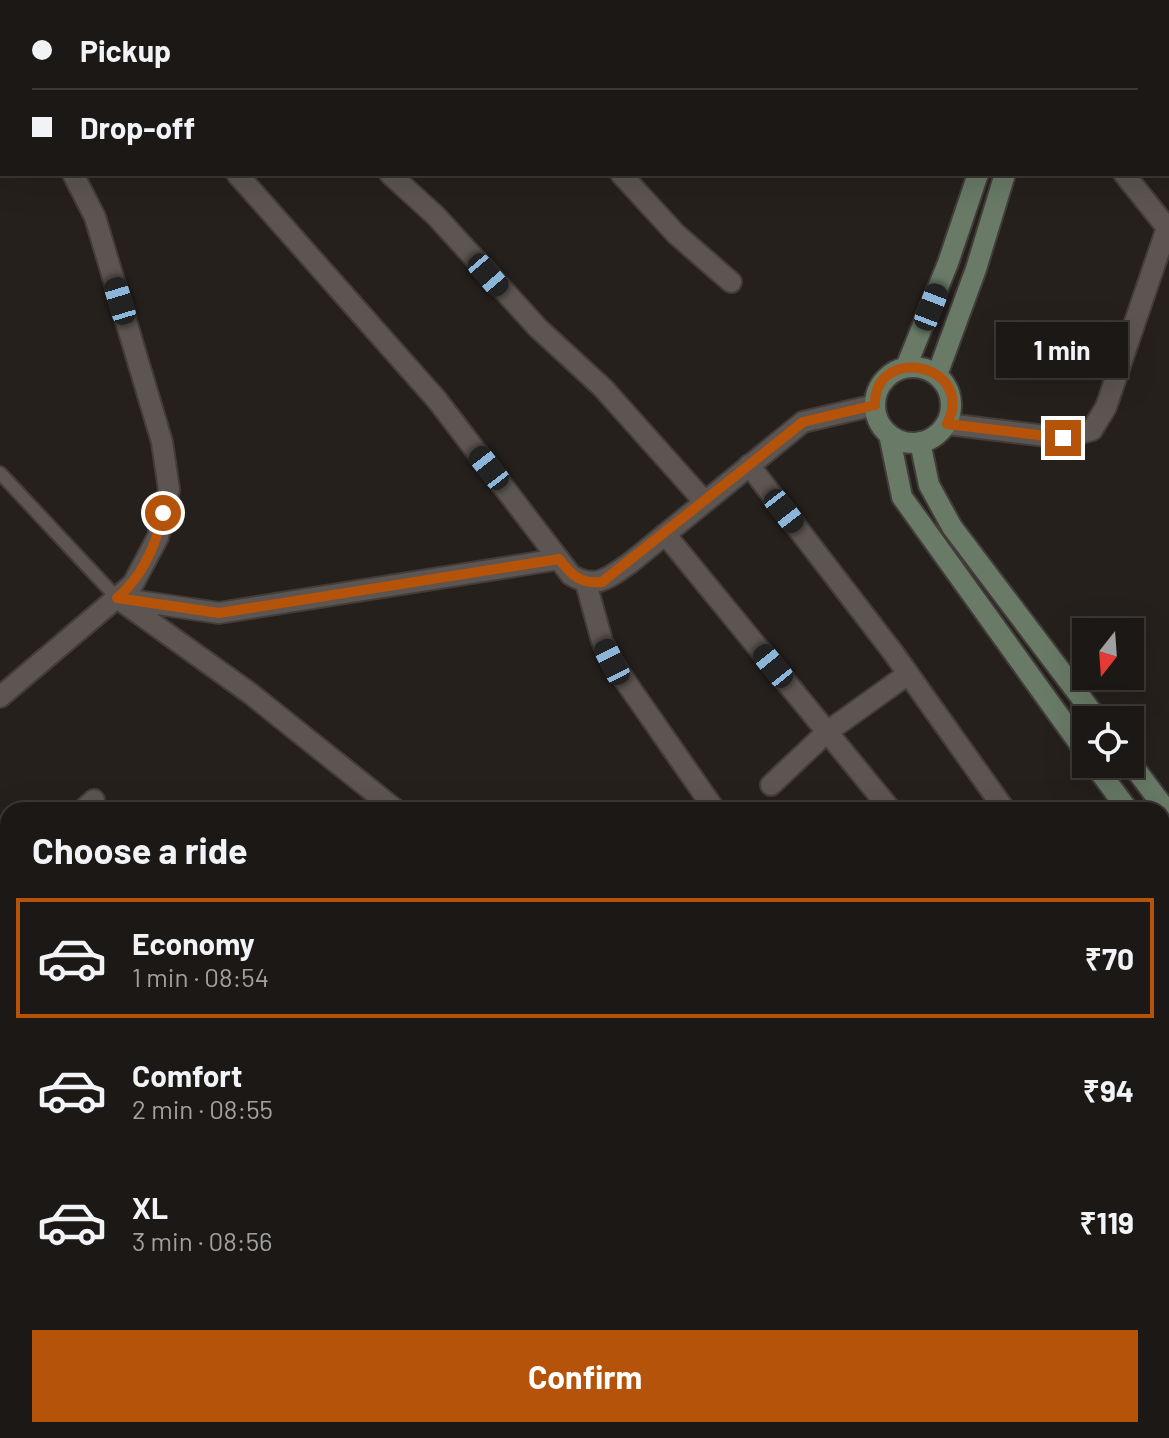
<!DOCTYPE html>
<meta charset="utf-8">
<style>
:root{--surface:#1c1816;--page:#25211f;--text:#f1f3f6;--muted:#a0a0a1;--line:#3a3735;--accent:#b45309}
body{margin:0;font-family:Barlow,sans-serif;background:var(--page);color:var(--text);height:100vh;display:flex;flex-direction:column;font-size:30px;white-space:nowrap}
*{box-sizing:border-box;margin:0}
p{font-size:26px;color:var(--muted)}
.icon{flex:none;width:44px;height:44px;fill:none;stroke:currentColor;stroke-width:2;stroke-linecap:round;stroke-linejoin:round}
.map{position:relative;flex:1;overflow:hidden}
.details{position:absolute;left:0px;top:802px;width:1170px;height:636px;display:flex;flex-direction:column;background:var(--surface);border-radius:24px 24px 0 0;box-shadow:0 8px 32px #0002,0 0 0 2px var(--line)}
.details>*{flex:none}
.hud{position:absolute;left:0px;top:0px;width:1170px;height:176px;box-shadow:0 8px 32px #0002,0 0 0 2px var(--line);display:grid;align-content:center;height:176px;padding:0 32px;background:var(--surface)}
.needle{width:52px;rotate:197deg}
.controls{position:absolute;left:1072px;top:618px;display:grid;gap:16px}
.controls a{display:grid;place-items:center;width:72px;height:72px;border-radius:0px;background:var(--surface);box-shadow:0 8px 32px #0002,0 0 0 2px var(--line);font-size:40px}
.end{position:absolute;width:36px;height:36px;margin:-18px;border:10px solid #b45309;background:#fff;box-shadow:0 0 0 4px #fff}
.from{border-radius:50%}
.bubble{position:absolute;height:56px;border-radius:0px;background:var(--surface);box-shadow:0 8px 32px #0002,0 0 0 2px var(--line);font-size:26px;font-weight:700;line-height:56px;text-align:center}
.car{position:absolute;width:24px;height:48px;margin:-24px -12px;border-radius:10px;box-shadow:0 0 6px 2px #0007;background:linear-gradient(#222 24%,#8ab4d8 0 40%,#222 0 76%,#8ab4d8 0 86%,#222 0)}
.hud b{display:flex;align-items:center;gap:28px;height:76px;font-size:30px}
.hud b+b{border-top:2px solid var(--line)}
.hud i{width:20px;height:20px;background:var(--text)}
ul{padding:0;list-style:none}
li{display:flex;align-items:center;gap:24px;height:120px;margin:0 16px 12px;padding:0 16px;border:4px solid transparent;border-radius:0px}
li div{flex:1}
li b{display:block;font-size:30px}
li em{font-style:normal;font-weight:700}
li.selected{border-color:var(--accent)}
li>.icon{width:72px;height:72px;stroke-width:1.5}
h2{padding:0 32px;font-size:36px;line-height:96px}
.primary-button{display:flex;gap:16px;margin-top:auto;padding:16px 32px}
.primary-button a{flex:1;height:92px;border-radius:0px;background:var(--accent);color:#fff;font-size:32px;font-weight:700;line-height:92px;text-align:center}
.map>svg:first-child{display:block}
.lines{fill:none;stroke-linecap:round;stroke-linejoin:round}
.lane-casing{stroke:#423d3a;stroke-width:16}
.street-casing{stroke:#423d3a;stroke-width:24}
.secondary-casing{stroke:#423d3a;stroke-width:24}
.lane{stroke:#5c5551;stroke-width:12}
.street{stroke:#5c5551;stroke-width:20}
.secondary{stroke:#697a67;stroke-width:20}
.route{stroke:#b45309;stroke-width:10}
</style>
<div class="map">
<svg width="1169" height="1438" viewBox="0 0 1169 1438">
<rect width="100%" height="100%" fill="#26201d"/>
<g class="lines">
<defs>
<path id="lane" d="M 0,473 L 117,598"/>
<path id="street" d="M 29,0 L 32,2
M 190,0 L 192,2
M 503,0 L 504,2
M 877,2 L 879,0
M 1006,2 L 1008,0
M 0,41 L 2,44
M 237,174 L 437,400 L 571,575 C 596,590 608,578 630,563 L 803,422 L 875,405
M 390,174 L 436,216 L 538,328 L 603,388 L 704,501
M 621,174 L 676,234 L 731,282
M 1124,174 L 1169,230
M 947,424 L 1063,438 L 1092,430 L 1106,407 L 1167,228
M 749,465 L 892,651 L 1005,810
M 665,534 L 891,810
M 586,583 L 602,641 L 612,662 L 715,810
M 117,598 L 219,613 L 559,559
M 120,600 L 251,694 L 396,810
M 0,697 L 133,584 L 158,537 L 169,490 L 162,442 L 95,217 L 73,174
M 771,785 L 827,732 L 908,674
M 83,810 L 94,800
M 0,884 L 8,877
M 1162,1029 L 1169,1039
M 0,1063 L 8,1071
M 0,1180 L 8,1172
M 1162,1243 L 1169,1242
M 1162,1371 L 1169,1364
M 0,1372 L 8,1370
M 138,1430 L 142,1438
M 425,1430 L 429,1438
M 58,1438 L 67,1430
M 263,1438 L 277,1430
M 497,1438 L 510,1430
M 731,1438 L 743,1430
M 1093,1438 L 1101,1430"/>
<path id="secondary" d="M 1022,0 L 1022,2
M 1048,2 L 1048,0
M875 405a38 38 0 1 1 76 0a38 38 0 1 1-76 0Z
M 906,367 L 948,263 L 978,174
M 937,375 L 976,269 L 1005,174
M 889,434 L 902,497 L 1086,753
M 920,442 L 929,485 L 952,527 L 1098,720
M 1130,762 L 1169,814
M 1094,764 L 1128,810
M 1162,856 L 1169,865"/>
</defs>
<use href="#lane" class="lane-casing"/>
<use href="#street" class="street-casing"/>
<use href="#secondary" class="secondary-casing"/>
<use href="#lane" class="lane"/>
<use href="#street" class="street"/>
<use href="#secondary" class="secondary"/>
</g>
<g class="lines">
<path class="route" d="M 163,513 C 156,545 142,577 117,598 L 219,613 L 559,559 C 572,576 581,584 602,582 L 803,422 L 875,405 C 874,343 977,364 947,424 L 1063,438"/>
</g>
</svg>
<div class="controls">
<a><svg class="needle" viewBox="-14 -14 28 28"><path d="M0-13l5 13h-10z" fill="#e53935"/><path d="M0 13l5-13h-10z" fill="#a0a0a1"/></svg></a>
<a><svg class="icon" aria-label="locate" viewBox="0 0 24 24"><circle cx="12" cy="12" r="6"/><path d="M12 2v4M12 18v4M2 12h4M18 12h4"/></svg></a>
</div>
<i class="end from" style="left:163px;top:513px"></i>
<i class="end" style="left:1063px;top:438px"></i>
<div class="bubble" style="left:996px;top:322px;width:132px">1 min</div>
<i class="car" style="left:488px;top:275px;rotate:139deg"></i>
<i class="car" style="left:120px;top:301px;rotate:343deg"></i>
<i class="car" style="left:931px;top:307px;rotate:21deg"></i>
<i class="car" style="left:489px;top:468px;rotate:322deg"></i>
<i class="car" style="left:784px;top:511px;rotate:142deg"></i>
<i class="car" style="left:612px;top:662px;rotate:333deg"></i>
<i class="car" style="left:773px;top:666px;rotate:321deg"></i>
<div class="hud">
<b><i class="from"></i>Pickup</b>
<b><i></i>Drop-off</b>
</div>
<section class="details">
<h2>Choose a ride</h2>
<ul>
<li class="selected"><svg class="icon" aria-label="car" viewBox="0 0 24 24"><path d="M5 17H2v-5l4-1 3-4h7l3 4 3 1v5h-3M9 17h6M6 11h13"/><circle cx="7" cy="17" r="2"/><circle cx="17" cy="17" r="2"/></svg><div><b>Economy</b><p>1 min · 08:54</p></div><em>₹70</em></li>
<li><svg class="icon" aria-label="car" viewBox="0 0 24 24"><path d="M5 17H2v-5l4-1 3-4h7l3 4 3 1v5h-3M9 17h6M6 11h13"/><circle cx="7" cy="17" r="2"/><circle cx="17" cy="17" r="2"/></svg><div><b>Comfort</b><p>2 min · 08:55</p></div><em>₹94</em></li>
<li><svg class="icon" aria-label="car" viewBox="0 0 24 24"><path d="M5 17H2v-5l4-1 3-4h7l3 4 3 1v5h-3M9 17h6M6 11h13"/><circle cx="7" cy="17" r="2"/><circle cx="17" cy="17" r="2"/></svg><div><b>XL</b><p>3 min · 08:56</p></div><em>₹119</em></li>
</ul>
<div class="primary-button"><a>Confirm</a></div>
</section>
</div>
